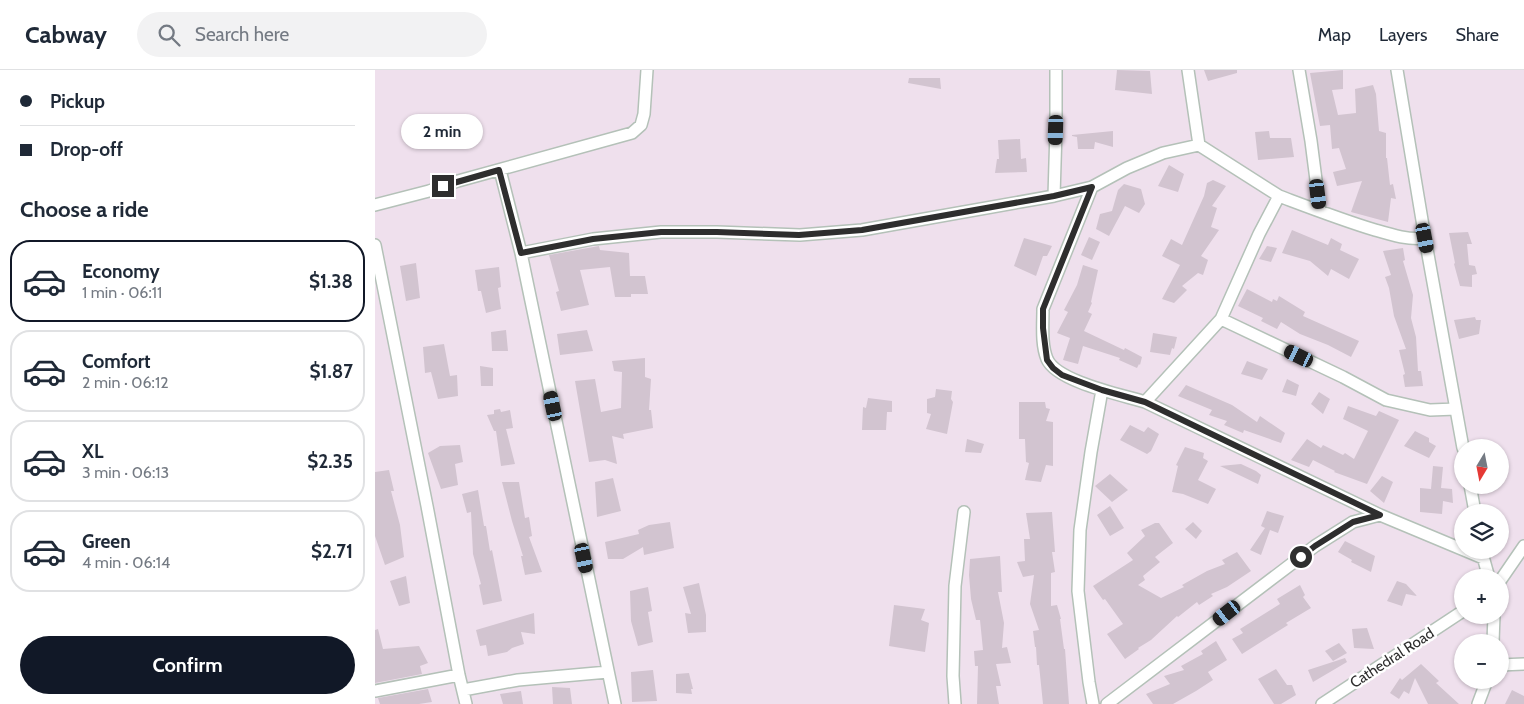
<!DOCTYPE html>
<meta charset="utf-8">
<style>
:root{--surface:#fff;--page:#f2f2f3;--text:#1f2937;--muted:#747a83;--line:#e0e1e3;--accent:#111827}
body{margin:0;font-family:Cabin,sans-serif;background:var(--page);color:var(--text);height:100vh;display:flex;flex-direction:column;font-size:19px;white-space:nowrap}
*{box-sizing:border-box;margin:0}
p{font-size:16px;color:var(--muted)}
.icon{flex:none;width:28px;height:28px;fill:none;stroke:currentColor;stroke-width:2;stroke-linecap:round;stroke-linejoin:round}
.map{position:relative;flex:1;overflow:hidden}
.drawer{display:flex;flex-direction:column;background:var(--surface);width:375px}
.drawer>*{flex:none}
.guide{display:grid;align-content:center;height:110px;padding:0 20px;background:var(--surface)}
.needle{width:32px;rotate:190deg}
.buttons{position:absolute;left:1079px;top:369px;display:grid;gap:10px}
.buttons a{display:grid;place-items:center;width:55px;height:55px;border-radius:50%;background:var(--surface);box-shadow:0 1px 4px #0004;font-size:25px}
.end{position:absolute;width:22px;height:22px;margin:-11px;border:6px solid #2e2e2e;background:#fff;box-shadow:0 0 0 2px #fff}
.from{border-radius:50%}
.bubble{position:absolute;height:35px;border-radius:18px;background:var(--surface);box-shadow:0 1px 4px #0004;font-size:16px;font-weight:700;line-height:35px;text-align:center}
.car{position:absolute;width:15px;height:30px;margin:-15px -8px;border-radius:6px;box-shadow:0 0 4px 1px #0007;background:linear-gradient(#222 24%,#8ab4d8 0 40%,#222 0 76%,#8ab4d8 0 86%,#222 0)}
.guide b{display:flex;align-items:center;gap:18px;height:48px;font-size:19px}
.guide b+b{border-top:1px solid var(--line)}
.guide i{width:12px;height:12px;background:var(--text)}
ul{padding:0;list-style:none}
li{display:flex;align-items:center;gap:15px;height:82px;margin:0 10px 8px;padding:0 10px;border:2px solid var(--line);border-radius:20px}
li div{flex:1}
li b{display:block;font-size:19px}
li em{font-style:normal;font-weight:700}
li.selected{border-color:var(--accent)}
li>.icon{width:45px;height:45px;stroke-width:1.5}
h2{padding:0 20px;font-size:22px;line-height:60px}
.cta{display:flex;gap:10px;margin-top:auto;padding:10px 20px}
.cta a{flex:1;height:58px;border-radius:30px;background:var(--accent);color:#fff;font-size:20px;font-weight:700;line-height:58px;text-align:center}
header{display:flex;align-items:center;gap:30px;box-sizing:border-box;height:70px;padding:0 25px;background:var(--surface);border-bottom:1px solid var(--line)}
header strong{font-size:24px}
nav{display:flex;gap:28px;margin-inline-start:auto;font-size:18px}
.search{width:350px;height:45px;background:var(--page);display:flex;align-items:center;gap:12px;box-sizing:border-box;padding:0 18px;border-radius:28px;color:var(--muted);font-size:19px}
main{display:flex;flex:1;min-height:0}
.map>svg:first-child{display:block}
.building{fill:#d2c4d0}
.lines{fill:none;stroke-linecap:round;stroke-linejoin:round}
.minor-casing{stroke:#b4c1b8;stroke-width:14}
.minor{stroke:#fff;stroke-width:11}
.route{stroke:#2e2e2e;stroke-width:6}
.labels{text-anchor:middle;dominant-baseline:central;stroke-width:5;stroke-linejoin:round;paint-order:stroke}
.street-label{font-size:15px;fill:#2e2e2e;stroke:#fff}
</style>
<header>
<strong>Cabway</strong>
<div class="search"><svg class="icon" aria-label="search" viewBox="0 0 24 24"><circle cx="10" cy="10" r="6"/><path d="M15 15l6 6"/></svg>Search here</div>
<nav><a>Map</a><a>Layers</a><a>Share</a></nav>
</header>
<main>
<section class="drawer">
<div class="guide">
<b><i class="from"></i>Pickup</b>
<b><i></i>Drop-off</b>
</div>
<h2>Choose a ride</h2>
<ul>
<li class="selected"><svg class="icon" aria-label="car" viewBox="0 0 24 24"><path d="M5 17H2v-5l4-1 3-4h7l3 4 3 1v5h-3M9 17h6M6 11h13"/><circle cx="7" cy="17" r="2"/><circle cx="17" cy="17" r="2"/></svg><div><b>Economy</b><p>1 min · 06:11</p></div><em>$1.38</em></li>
<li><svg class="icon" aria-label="car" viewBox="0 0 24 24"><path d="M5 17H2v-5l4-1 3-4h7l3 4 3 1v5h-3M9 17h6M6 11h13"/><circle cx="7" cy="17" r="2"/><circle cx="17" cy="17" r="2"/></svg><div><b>Comfort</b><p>2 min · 06:12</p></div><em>$1.87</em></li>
<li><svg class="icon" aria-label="car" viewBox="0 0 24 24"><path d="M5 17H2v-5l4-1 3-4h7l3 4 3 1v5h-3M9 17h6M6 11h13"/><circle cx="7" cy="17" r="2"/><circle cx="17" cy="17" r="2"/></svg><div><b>XL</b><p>3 min · 06:13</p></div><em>$2.35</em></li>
<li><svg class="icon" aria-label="car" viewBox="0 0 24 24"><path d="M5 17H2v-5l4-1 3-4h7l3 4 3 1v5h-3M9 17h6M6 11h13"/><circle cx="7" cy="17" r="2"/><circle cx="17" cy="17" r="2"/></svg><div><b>Green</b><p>4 min · 06:14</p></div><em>$2.71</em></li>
</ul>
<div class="cta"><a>Confirm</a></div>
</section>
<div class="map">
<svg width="1149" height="634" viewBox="0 0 1149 634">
<rect width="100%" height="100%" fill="#efe0ed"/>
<path class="building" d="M 742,0 L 775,1 L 777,24 L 740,20 Z
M 829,0 L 862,0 L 862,3 L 833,11 Z
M 968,0 L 968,19 L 957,20 L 963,45 L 981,43 L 980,19 L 998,15 L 1001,24 L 1004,61 L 1011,63 L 1011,88 L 1012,88 L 1015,115 L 1018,114 L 1021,129 L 1016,128 L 1013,152 L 976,142 L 987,111 L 962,116 L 958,102 L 971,99 L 964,78 L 957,79 L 955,55 L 945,56 L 935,3 Z
M 534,8 L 565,8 L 566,19 L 533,13 Z
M 738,61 L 738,77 L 720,72 L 719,79 L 703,79 L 702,67 L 697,66 L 697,65 Z
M 894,61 L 895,68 L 916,68 L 919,87 L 883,90 L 880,62 Z
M 645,69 L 646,89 L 651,88 L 652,102 L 620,103 L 622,89 L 624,89 L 623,70 Z
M 794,95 L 809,104 L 803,122 L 783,116 Z
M 838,110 L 851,116 L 837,136 L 842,138 L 836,157 L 844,160 L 826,186 L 833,190 L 828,205 L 823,203 L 807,216 L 812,220 L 799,233 L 787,229 L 805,195 L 787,186 L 796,169 L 807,175 L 829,126 L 832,113 Z
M 749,114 L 766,119 L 770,134 L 764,143 L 750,136 L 734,166 L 721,159 L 725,144 L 737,141 L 743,120 Z
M 917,160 L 953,175 L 956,168 L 967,174 L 965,180 L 984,189 L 974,209 L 956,199 L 953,206 L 935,191 L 907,183 Z
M 1093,162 L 1097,174 L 1092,174 L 1094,195 L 1100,196 L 1102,204 L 1097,205 L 1097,217 L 1085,216 L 1079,194 L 1080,193 L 1074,163 Z
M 714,167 L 725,172 L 717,190 L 706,185 Z
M 649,168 L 677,176 L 672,186 L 668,186 L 661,206 L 639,196 Z
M 224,176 L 225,180 L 254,183 L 255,206 L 270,206 L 273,224 L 256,224 L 256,227 L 240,227 L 235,197 L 205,200 L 214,235 L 186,241 L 181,222 L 184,221 L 174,185 Z
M 892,176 L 902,178 L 896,192 L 884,189 Z
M 1028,178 L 1030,190 L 1028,191 L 1038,225 L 1036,248 L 1041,267 L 1043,301 L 1046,301 L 1048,316 L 1030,317 L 1028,305 L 1030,304 L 1024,280 L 1031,279 L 1019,246 L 1014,218 L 1010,207 L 1016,205 L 1008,181 Z
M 41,193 L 45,228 L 31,231 L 25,196 Z
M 708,195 L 723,200 L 716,232 L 717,233 L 713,242 L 717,244 L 709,261 L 749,280 L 750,278 L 767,287 L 765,295 L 764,294 L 762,298 L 744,290 L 745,288 L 708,276 L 703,294 L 688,290 L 695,268 L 682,263 L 693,242 L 689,240 L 702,215 Z
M 124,197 L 126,217 L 123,218 L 126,239 L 111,243 L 106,221 L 103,221 L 100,200 Z
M 872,219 L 897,232 L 898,229 L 902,231 L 904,226 L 930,242 L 928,246 L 984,271 L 976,287 L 953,275 L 925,264 L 906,252 L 902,259 L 886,251 L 888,248 L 863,236 Z
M 1100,247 L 1101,250 L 1106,250 L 1104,264 L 1084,269 L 1079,250 Z
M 131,260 L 133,281 L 117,281 L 116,262 Z
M 212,260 L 218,281 L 185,285 L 182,264 Z
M 778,263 L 802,267 L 799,279 L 797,278 L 795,285 L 775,282 Z
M 69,274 L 75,306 L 82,305 L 83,326 L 63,329 L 56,302 L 50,303 L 48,277 Z
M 270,288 L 270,307 L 276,309 L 274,340 L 276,340 L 278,358 L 248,364 L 249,369 L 237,366 L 242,394 L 230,390 L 214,392 L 200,311 L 220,309 L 226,342 L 246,338 L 247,302 L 239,301 L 237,291 Z
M 872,291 L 893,299 L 887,310 L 866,304 Z
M 105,296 L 118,298 L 118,316 L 106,316 Z
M 912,309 L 924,315 L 921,326 L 907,322 Z
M 811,315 L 857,335 L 882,352 L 885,346 L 910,363 L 906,373 L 869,360 L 868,363 L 849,355 L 852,351 L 834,345 L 837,340 L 803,326 Z
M 561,319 L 577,321 L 576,329 L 578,332 L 572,364 L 551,359 L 556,344 L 552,343 L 552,329 L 560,327 Z
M 944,322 L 955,329 L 948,344 L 936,334 Z
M 493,328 L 517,331 L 517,342 L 512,342 L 511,360 L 487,360 L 488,337 L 491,338 Z
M 644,332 L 670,332 L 671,338 L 675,339 L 671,351 L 678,352 L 678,396 L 671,395 L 666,412 L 650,410 L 654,393 L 651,392 L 650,369 L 644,369 Z
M 973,336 L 1001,346 L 1004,341 L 1024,350 L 992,414 L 959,402 L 960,401 L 938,390 L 934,397 L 916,390 L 932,369 L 946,378 L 948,375 L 968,385 L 970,383 L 979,389 L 993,361 L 968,349 Z
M 125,339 L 126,342 L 135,340 L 138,358 L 131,359 L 140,394 L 126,396 L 121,361 L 119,361 L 112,345 L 119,344 L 119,340 Z
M 755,355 L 769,362 L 773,357 L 784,364 L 776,381 L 772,384 L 745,370 Z
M 1040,361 L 1054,368 L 1054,372 L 1061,376 L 1054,388 L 1029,376 Z
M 592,369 L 609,374 L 606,383 L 590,382 Z
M 85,375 L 88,392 L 80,394 L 83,415 L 66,419 L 53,383 L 65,376 Z
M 810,377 L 829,383 L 828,388 L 833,391 L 823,410 L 841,419 L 833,434 L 808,424 L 797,422 L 803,396 L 801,395 Z
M 866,394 L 881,401 L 886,405 L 883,414 L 845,396 Z
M 1058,396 L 1068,397 L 1066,418 L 1077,419 L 1078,433 L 1068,431 L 1067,444 L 1045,442 L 1045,418 L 1056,419 Z
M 14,400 L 19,421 L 16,421 L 25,455 L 29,487 L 10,495 L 0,466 L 0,402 Z
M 735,404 L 753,420 L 737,432 L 720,416 Z
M 1007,406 L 1018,412 L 1009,433 L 995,421 Z
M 238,408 L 246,441 L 222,447 L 220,412 Z
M 127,412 L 144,412 L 150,448 L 154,447 L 157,466 L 154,467 L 167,502 L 150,505 L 146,486 L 148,486 L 137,451 Z
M 103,420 L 109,456 L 111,456 L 115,481 L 117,480 L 127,531 L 108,535 L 104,515 L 106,514 L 98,484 L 96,442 L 92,443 L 87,424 Z
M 735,436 L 749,458 L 735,466 L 722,445 Z
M 892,441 L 909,446 L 903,463 L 895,460 L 886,485 L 875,480 L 890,458 L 886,456 Z
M 677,442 L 680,482 L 677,482 L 680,502 L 676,503 L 676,536 L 682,535 L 686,549 L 685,549 L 689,579 L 690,579 L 694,634 L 668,634 L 664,595 L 662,595 L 661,577 L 660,577 L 658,561 L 664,560 L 655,534 L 659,505 L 648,507 L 642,492 L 650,491 L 649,469 L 655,469 L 651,443 Z
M 295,452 L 299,478 L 269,485 L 268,477 L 248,489 L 233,489 L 230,472 L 264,464 L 263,460 L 274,455 Z
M 818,452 L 827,461 L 821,469 L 810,459 Z
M 780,453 L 784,453 L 798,473 L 780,487 L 785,492 L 768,506 L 770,510 L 763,515 L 786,528 L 809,517 L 807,515 L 832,501 L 850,494 L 847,490 L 862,482 L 876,501 L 852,517 L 836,524 L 838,526 L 824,535 L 822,532 L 803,547 L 802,546 L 776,570 L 763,578 L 764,579 L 750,589 L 732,564 L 748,554 L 730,529 L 728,530 L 718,516 L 758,490 L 752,483 L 770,466 L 766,460 Z
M 970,471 L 1000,486 L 996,502 L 976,492 L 977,490 L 963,482 Z
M 625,486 L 627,522 L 623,522 L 629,553 L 627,578 L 632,577 L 636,593 L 621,594 L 626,616 L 621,616 L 624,634 L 602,634 L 603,596 L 600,596 L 599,581 L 608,580 L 605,550 L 601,550 L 596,529 L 594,505 L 595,489 Z
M 31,506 L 35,533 L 24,536 L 15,511 Z
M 1022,511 L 1031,514 L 1042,526 L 1031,524 L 1027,536 L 1012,531 Z
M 324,513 L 331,545 L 331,562 L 313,563 L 310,543 L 316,544 L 308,517 Z
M 925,515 L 930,525 L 928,527 L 936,538 L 911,553 L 913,555 L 867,584 L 857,569 L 868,563 L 865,559 L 905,534 L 902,529 Z
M 273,517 L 277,541 L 273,542 L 278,572 L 263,576 L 256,551 L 255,521 Z
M 519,535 L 550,539 L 546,550 L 554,553 L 550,582 L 514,576 Z
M 159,543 L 160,564 L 146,562 L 149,574 L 137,578 L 132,582 L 113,586 L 111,575 L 105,576 L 101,560 Z
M 992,558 L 999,579 L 979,578 L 977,559 Z
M 3,559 L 8,579 L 44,576 L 53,593 L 45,596 L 47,604 L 0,613 L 0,560 Z
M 841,571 L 852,590 L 833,602 L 838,610 L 821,621 L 798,634 L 778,634 L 771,624 L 795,614 L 789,606 L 809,600 L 806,596 L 828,584 L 826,581 Z
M 964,573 L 972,583 L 958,591 L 950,581 Z
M 970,588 L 972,592 L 938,612 L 933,600 Z
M 1046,594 L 1064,611 L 1061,613 L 1084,634 L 1053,634 L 1040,608 L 1034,624 L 1029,621 L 1024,629 L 1015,623 L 1025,608 L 1027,610 Z
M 901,599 L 912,615 L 917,615 L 921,625 L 906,634 L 899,634 L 883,609 Z
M 278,600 L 282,631 L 257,632 L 256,602 Z
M 314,603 L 318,619 L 316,619 L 317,624 L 301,623 L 301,604 Z
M 177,617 L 195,618 L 197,634 L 178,634 Z
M 53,619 L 57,632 L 44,634 L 5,634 L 3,628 Z
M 1137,620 L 1149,626 L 1149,634 L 1130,634 Z
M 146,621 L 148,634 L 128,634 L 125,624 Z"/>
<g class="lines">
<defs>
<path id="minor" d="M 813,0 L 824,75
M 924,0 L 936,71 L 945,141
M 1022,0 L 1050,168 L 1088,378
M 125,100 L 146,183 L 240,634
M 679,126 L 681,60 L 681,0
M 0,135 L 54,121 L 83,111 L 257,63 L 266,55 L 269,44 L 272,0
M 0,175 L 52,436 L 84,605 L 91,634
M 146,183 L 218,169 L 286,162 L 342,162 L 425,165 L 487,160 L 679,126 L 717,117
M 846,249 L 884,164 L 904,126 C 936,138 967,150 1000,160 C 1017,165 1033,170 1050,168
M 770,332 C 748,325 682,312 672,289 C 666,274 668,255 668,239 L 717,117 L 752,98 L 788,83 L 824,75 L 904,126
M 1081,339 L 1055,340 L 1011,330 L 968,307 L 846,249 L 770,332 L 1005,445 L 1108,488
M 1095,415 L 1100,442
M 1107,483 L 1114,508
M 1125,511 L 1149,476
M 1118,572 L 1119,545
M 1125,595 L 1149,594
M 88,620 L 143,610 L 233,602
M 0,621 L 84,605
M 580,634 L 578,606 L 580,516 L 589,442
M 718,634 L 714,612 L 703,521 L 705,460 L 716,382 L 727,320
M 732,634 L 940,476 L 978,452 L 1005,445
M 947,634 L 1088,541
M 1103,634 L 1112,610"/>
</defs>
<use href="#minor" class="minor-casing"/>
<use href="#minor" class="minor"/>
</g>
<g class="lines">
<path class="route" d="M 68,116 L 124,100 L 146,183 L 218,169 L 286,162 L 342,162 L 424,165 L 487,160 L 679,126 L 717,117 L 668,239 L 668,258 L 672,290 L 678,298 L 687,305 L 727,320 L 770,332 L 1005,445 L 978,452 L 940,476 L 926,487"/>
</g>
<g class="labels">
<g class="street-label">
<text transform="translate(1017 588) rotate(-33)">Cathedral Road</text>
</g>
</g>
</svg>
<div class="buttons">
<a><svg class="needle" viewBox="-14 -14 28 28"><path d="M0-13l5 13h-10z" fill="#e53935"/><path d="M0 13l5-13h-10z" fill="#747a83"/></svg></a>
<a><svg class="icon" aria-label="layers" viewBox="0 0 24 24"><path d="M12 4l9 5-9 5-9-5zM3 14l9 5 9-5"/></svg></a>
<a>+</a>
<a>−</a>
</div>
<i class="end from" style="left:926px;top:487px"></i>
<i class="end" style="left:68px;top:116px"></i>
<div class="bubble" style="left:26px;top:44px;width:82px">2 min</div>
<i class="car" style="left:681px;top:60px;rotate:182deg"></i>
<i class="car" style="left:943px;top:124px;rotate:173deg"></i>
<i class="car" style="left:1050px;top:168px;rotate:169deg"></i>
<i class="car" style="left:924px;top:286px;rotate:296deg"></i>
<i class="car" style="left:178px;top:336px;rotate:348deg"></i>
<i class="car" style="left:209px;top:488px;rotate:168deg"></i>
<i class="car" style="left:852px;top:543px;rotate:232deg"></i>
</div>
</main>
